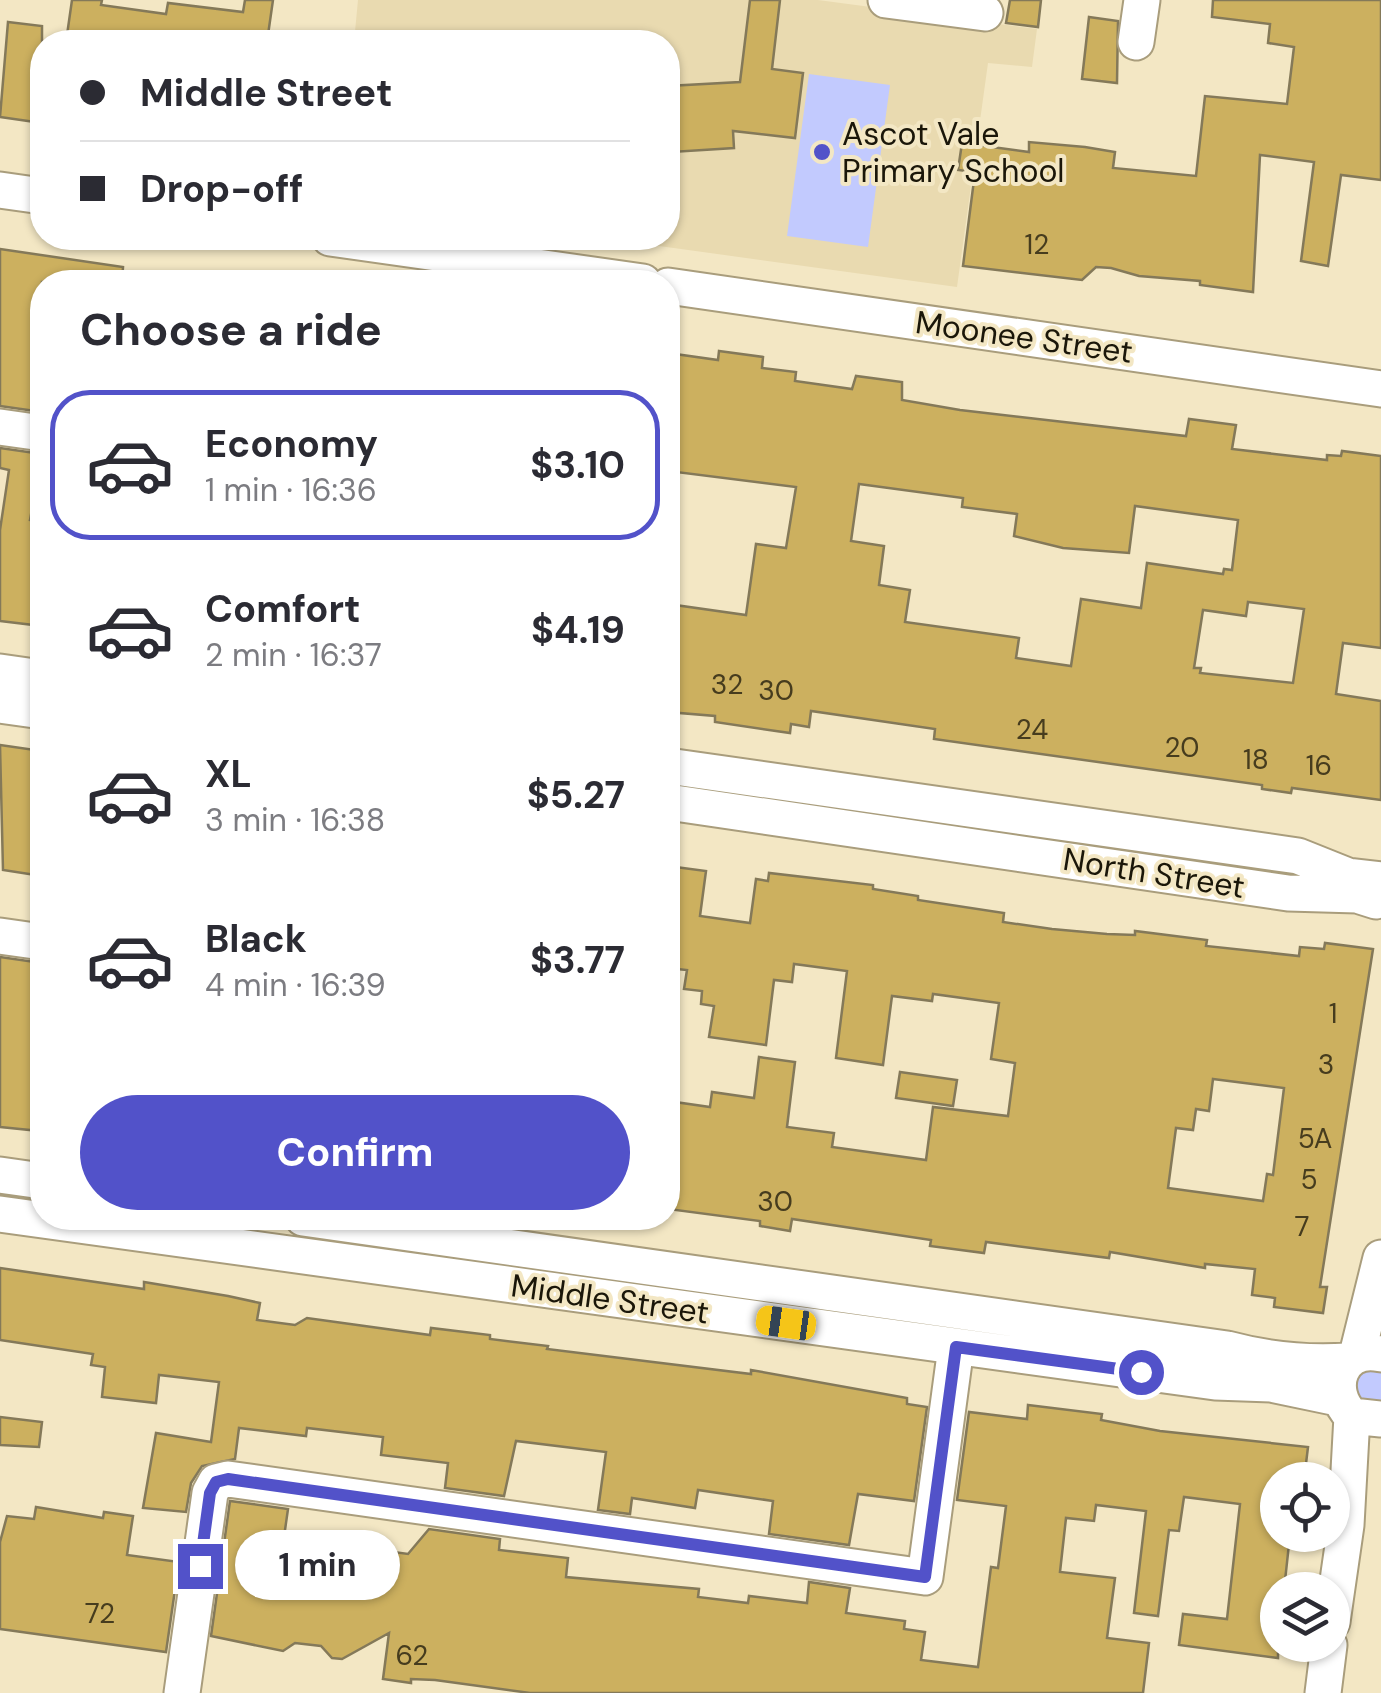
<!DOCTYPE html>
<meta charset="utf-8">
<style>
:root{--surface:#fff;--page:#f2f2f3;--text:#2b2b33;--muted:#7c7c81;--line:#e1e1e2;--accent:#5252c9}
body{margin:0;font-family:"DM Sans",sans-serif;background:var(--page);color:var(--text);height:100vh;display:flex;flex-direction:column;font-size:38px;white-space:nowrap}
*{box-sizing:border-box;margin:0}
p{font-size:32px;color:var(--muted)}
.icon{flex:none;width:55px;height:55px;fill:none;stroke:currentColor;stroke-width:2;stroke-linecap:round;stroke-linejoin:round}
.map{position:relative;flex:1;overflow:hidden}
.side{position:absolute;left:30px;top:270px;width:650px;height:960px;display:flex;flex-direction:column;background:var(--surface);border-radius:40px;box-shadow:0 2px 8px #0004}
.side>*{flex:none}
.guide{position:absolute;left:30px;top:30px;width:650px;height:220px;border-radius:40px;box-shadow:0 2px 8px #0004;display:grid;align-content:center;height:220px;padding:0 50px;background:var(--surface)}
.tools{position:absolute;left:1260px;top:1462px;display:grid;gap:20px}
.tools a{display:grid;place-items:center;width:90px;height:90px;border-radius:50%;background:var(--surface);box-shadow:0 2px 8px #0004;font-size:50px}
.end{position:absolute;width:45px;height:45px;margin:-22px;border:12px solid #5252c9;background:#fff;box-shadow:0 0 0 5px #fff}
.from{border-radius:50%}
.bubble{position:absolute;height:70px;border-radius:35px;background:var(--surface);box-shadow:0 2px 8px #0004;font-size:32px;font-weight:700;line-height:70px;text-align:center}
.car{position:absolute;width:30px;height:60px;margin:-30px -15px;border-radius:12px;box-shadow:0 0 8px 2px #0007;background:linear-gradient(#f5c518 24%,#345 0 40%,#f5c518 0 76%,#345 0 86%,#f5c518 0)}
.guide b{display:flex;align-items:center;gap:35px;height:95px;font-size:38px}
.guide b+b{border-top:2px solid var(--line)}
.guide i{width:25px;height:25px;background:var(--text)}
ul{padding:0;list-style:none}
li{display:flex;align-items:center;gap:30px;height:150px;margin:0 20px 15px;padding:0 30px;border:5px solid transparent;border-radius:40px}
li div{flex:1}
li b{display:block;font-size:38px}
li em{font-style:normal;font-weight:700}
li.active{border-color:var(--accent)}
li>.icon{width:90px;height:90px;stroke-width:1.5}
h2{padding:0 50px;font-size:45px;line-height:120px}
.action{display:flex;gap:20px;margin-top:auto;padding:20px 50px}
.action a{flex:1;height:115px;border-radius:60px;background:var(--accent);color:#fff;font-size:40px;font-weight:700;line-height:115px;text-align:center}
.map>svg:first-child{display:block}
.built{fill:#e9dab0}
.green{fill:#c2cafe}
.building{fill:#ccb05f;stroke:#847959;stroke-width:2.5;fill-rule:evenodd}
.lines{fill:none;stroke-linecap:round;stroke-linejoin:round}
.minor-casing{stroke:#a99d7c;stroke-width:39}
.minor{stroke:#fff;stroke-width:35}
.route{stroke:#5252c9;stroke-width:12}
.poi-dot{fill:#5252c9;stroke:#f3e7c4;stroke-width:4}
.labels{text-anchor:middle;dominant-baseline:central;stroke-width:8;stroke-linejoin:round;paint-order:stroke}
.number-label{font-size:28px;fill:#463c1e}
.poi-label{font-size:32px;fill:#1a1609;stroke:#f3e7c4;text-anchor:start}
.street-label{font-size:32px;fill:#1a1609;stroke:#f3e7c4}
</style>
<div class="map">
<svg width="1381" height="1693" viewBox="0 0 1381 1693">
<rect width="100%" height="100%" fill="#f3e7c4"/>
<path class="built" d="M 358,0 L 818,0 L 1037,29 L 1032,67 L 988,63 L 957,287 L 601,238 L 668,238 L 668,42 L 354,42 Z"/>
<path class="green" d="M 809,74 L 890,85 L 868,247 L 787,236 Z
M 1381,1367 L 1381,1406 L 1363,1407 L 1351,1379 L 1353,1374 Z"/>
<path class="building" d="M 72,0 L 102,0 L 101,5 L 166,14 L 168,3 L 243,12 L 245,0 L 273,0 L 267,42 L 66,42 Z
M 750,0 L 780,0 L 772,69 L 803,73 L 795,138 L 733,131 L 734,148 L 672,152 L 668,86 L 740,82 Z
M 1010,0 L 1041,0 L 1038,27 L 1006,23 Z
M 1213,0 L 1381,0 L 1381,180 L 1341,175 L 1328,266 L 1301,261 L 1314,162 L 1260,155 L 1253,292 L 1200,285 L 1200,281 L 1139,276 L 1111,268 L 1096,267 L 1082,280 L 963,266 L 975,172 L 958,170 L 962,143 L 1029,152 L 1029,142 L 1085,147 L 1115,152 L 1113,168 L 1196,176 L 1205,96 L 1287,104 L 1294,47 L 1268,43 L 1270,24 L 1212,17 Z
M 1089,17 L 1118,21 L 1117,83 L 1082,79 Z
M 8,22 L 42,26 L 42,123 L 0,117 Z
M 0,249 L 123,267 L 122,282 L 42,282 L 42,412 L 0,406 Z
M 719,351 L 763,357 L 762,368 L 796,372 L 795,381 L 852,389 L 856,376 L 902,382 L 902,400 L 960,410 L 1186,436 L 1189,419 L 1236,425 L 1232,449 L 1327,460 L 1327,455 L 1341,456 L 1342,451 L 1381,456 L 1381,648 L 1343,643 L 1336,694 L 1381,701 L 1381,800 L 1292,788 L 1291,793 L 1262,789 L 1262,785 L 934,739 L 935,729 L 811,711 L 809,727 L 791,724 L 790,733 L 715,722 L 715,716 L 668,712 L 668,604 L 746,615 L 756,544 L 786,548 L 796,487 L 668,471 L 668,353 L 718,360 ZM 859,484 L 963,498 L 962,507 L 1017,514 L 1014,536 L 1063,548 L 1129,553 L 1135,506 L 1238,520 L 1232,570 L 1224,569 L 1223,574 L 1147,563 L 1141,608 L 1081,599 L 1071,666 L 1016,658 L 1019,638 L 905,622 L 910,590 L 879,585 L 884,546 L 851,541 ZM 1248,602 L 1304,609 L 1293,683 L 1200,673 L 1201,668 L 1194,668 L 1203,610 L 1246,616 Z
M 0,448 L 42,454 L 30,520 L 42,522 L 42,626 L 0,621 L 0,530 L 9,470 L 0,468 Z
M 0,745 L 42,751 L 42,876 L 3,870 Z
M 668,866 L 706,871 L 700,916 L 750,923 L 756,879 L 768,881 L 769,873 L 873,885 L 873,889 L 918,896 L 918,900 L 1004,913 L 1003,922 L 1052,929 L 1107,934 L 1135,935 L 1135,931 L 1207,940 L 1206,946 L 1299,956 L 1300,947 L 1324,949 L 1325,943 L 1373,949 L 1320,1287 L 1327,1287 L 1323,1313 L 1274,1307 L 1275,1298 L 1252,1295 L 1255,1269 L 1205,1264 L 1205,1268 L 1110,1252 L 1109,1258 L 986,1242 L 984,1253 L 930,1246 L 931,1240 L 792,1219 L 790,1231 L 760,1226 L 760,1221 L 668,1209 L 668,1101 L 710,1107 L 712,1092 L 754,1098 L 759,1057 L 795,1062 L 787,1127 L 834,1133 L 832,1147 L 926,1160 L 933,1107 L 1008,1116 L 1015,1063 L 991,1059 L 999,1003 L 933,994 L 932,1001 L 892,996 L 883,1065 L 836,1058 L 847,971 L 794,964 L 792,982 L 774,980 L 766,1045 L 709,1037 L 714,1006 L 701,1004 L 702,991 L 684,989 L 687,970 L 668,968 ZM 1213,1079 L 1284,1088 L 1273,1175 L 1267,1174 L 1263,1201 L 1168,1188 L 1176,1128 L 1193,1130 L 1196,1109 L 1209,1111 Z
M 0,957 L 42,963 L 40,1131 L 0,1127 Z
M 900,1072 L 957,1080 L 953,1106 L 896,1098 Z
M 0,1268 L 144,1289 L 144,1282 L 228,1296 L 260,1303 L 257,1320 L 295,1325 L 307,1318 L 430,1335 L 431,1328 L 490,1335 L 490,1339 L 548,1346 L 547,1349 L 751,1374 L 751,1370 L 907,1398 L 907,1404 L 927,1407 L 914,1501 L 858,1494 L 849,1545 L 769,1534 L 773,1501 L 698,1490 L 695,1508 L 632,1498 L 630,1514 L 598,1510 L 606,1452 L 516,1441 L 504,1496 L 445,1488 L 448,1463 L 381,1455 L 383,1437 L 307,1428 L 306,1436 L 239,1428 L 235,1459 L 202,1466 L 191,1483 L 186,1512 L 143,1508 L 156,1433 L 211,1442 L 219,1382 L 159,1375 L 156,1403 L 102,1397 L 105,1367 L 91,1365 L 93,1354 L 0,1340 Z
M 1028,1405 L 1102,1414 L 1101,1420 L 1160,1431 L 1308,1447 L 1304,1480 L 1278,1480 L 1278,1535 L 1290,1535 L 1284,1590 L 1278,1590 L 1278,1658 L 1179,1645 L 1183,1614 L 1227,1619 L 1240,1504 L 1184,1497 L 1179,1531 L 1169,1530 L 1158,1616 L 1134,1613 L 1146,1511 L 1096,1505 L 1094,1521 L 1066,1518 L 1060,1572 L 1115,1578 L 1107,1638 L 1149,1643 L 1143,1693 L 530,1693 L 435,1680 L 411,1679 L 411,1683 L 383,1679 L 389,1633 L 342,1659 L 332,1658 L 321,1646 L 295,1643 L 283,1651 L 211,1636 L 230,1501 L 288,1509 L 284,1537 L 408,1554 L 429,1529 L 500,1539 L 499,1550 L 568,1558 L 566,1577 L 699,1589 L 698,1597 L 748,1603 L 749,1596 L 807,1603 L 809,1582 L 850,1588 L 846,1613 L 905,1621 L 904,1629 L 925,1632 L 921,1660 L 978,1667 L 991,1567 L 998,1568 L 1006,1506 L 957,1500 L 969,1412 L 1027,1419 Z
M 0,1417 L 42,1422 L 39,1447 L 0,1445 Z
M 36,1507 L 103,1518 L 104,1512 L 133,1516 L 127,1555 L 179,1562 L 166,1652 L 0,1629 L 0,1542 L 7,1516 L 34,1519 Z"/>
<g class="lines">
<defs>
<path id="minor" d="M 886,0 L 985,13
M 1136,42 L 1142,0
M 0,190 L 42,196
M 330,238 L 643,282
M 668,286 L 1381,389
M 0,427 L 42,433
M 0,672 L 42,678
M 0,705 L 42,711
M 668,766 L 1298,856 L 1348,876 L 1381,880
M 668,802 L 1288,893 L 1357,895 L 1376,901
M 0,936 L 42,942
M 0,1175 L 42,1181
M 0,1214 L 1215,1382 L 1271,1384 L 1338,1398
M 303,1218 L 1227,1349 C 1268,1360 1305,1364 1348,1361
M 1381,1354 C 1340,1345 1325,1390 1352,1416 L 1381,1419
M 1357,1355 L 1381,1258
M 1332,1622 L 1346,1525 L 1352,1416
M 182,1693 L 210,1493 L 216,1482 L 228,1479 L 925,1577 L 956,1347
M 1323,1693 L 1329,1645"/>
</defs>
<use href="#minor" class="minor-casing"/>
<use href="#minor" class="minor"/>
</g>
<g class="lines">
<path class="route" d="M 200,1566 L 210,1493 L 216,1482 L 228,1479 L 925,1577 L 956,1347 L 1141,1372"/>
</g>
<circle class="poi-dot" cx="822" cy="152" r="10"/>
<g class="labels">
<g class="number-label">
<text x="1037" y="244">12</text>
<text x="727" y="684">32</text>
<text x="776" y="690">30</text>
<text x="1032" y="729">24</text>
<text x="1182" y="747">20</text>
<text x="1256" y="759">18</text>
<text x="1319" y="765">16</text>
<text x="1333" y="1013">1</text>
<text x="1326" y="1064">3</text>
<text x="1315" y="1138">5A</text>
<text x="1309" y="1179">5</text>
<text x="775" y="1201">30</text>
<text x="1302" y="1226">7</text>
<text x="100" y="1613">72</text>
<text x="412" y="1655">62</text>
</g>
<g class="poi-label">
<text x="842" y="134">Ascot Vale<tspan x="842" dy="37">Primary School</tspan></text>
</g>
<g class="street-label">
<text transform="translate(1024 337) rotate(8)">Moonee Street</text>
<text transform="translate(1154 873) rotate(9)">North Street</text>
<text transform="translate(610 1299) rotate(8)">Middle Street</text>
</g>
</g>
</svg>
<div class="tools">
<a><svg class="icon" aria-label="locate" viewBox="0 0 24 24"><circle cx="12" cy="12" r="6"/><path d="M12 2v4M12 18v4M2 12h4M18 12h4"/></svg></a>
<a><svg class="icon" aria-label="layers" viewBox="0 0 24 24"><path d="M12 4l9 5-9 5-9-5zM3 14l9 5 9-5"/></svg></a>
</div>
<i class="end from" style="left:1141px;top:1372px"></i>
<i class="end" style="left:200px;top:1566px"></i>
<div class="bubble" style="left:235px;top:1530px;width:165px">1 min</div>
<i class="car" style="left:786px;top:1323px;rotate:278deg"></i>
<div class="guide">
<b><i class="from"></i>Middle Street</b>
<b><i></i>Drop-off</b>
</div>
<section class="side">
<h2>Choose a ride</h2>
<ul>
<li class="active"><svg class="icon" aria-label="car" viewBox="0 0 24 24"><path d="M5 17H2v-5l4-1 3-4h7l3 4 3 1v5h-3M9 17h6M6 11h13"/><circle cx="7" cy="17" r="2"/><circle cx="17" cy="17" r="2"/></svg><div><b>Economy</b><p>1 min · 16:36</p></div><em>$3.10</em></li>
<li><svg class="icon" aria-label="car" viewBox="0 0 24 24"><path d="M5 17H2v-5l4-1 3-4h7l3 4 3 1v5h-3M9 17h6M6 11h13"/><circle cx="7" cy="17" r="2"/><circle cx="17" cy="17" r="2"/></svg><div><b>Comfort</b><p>2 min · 16:37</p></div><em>$4.19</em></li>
<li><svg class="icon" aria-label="car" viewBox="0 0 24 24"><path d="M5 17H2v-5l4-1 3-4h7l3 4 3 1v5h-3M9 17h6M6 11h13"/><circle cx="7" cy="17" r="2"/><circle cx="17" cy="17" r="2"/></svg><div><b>XL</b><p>3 min · 16:38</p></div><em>$5.27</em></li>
<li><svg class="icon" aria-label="car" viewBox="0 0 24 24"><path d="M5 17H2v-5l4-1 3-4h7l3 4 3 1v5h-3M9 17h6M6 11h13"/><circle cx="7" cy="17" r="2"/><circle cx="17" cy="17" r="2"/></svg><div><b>Black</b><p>4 min · 16:39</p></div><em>$3.77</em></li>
</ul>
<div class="action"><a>Confirm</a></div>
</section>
</div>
